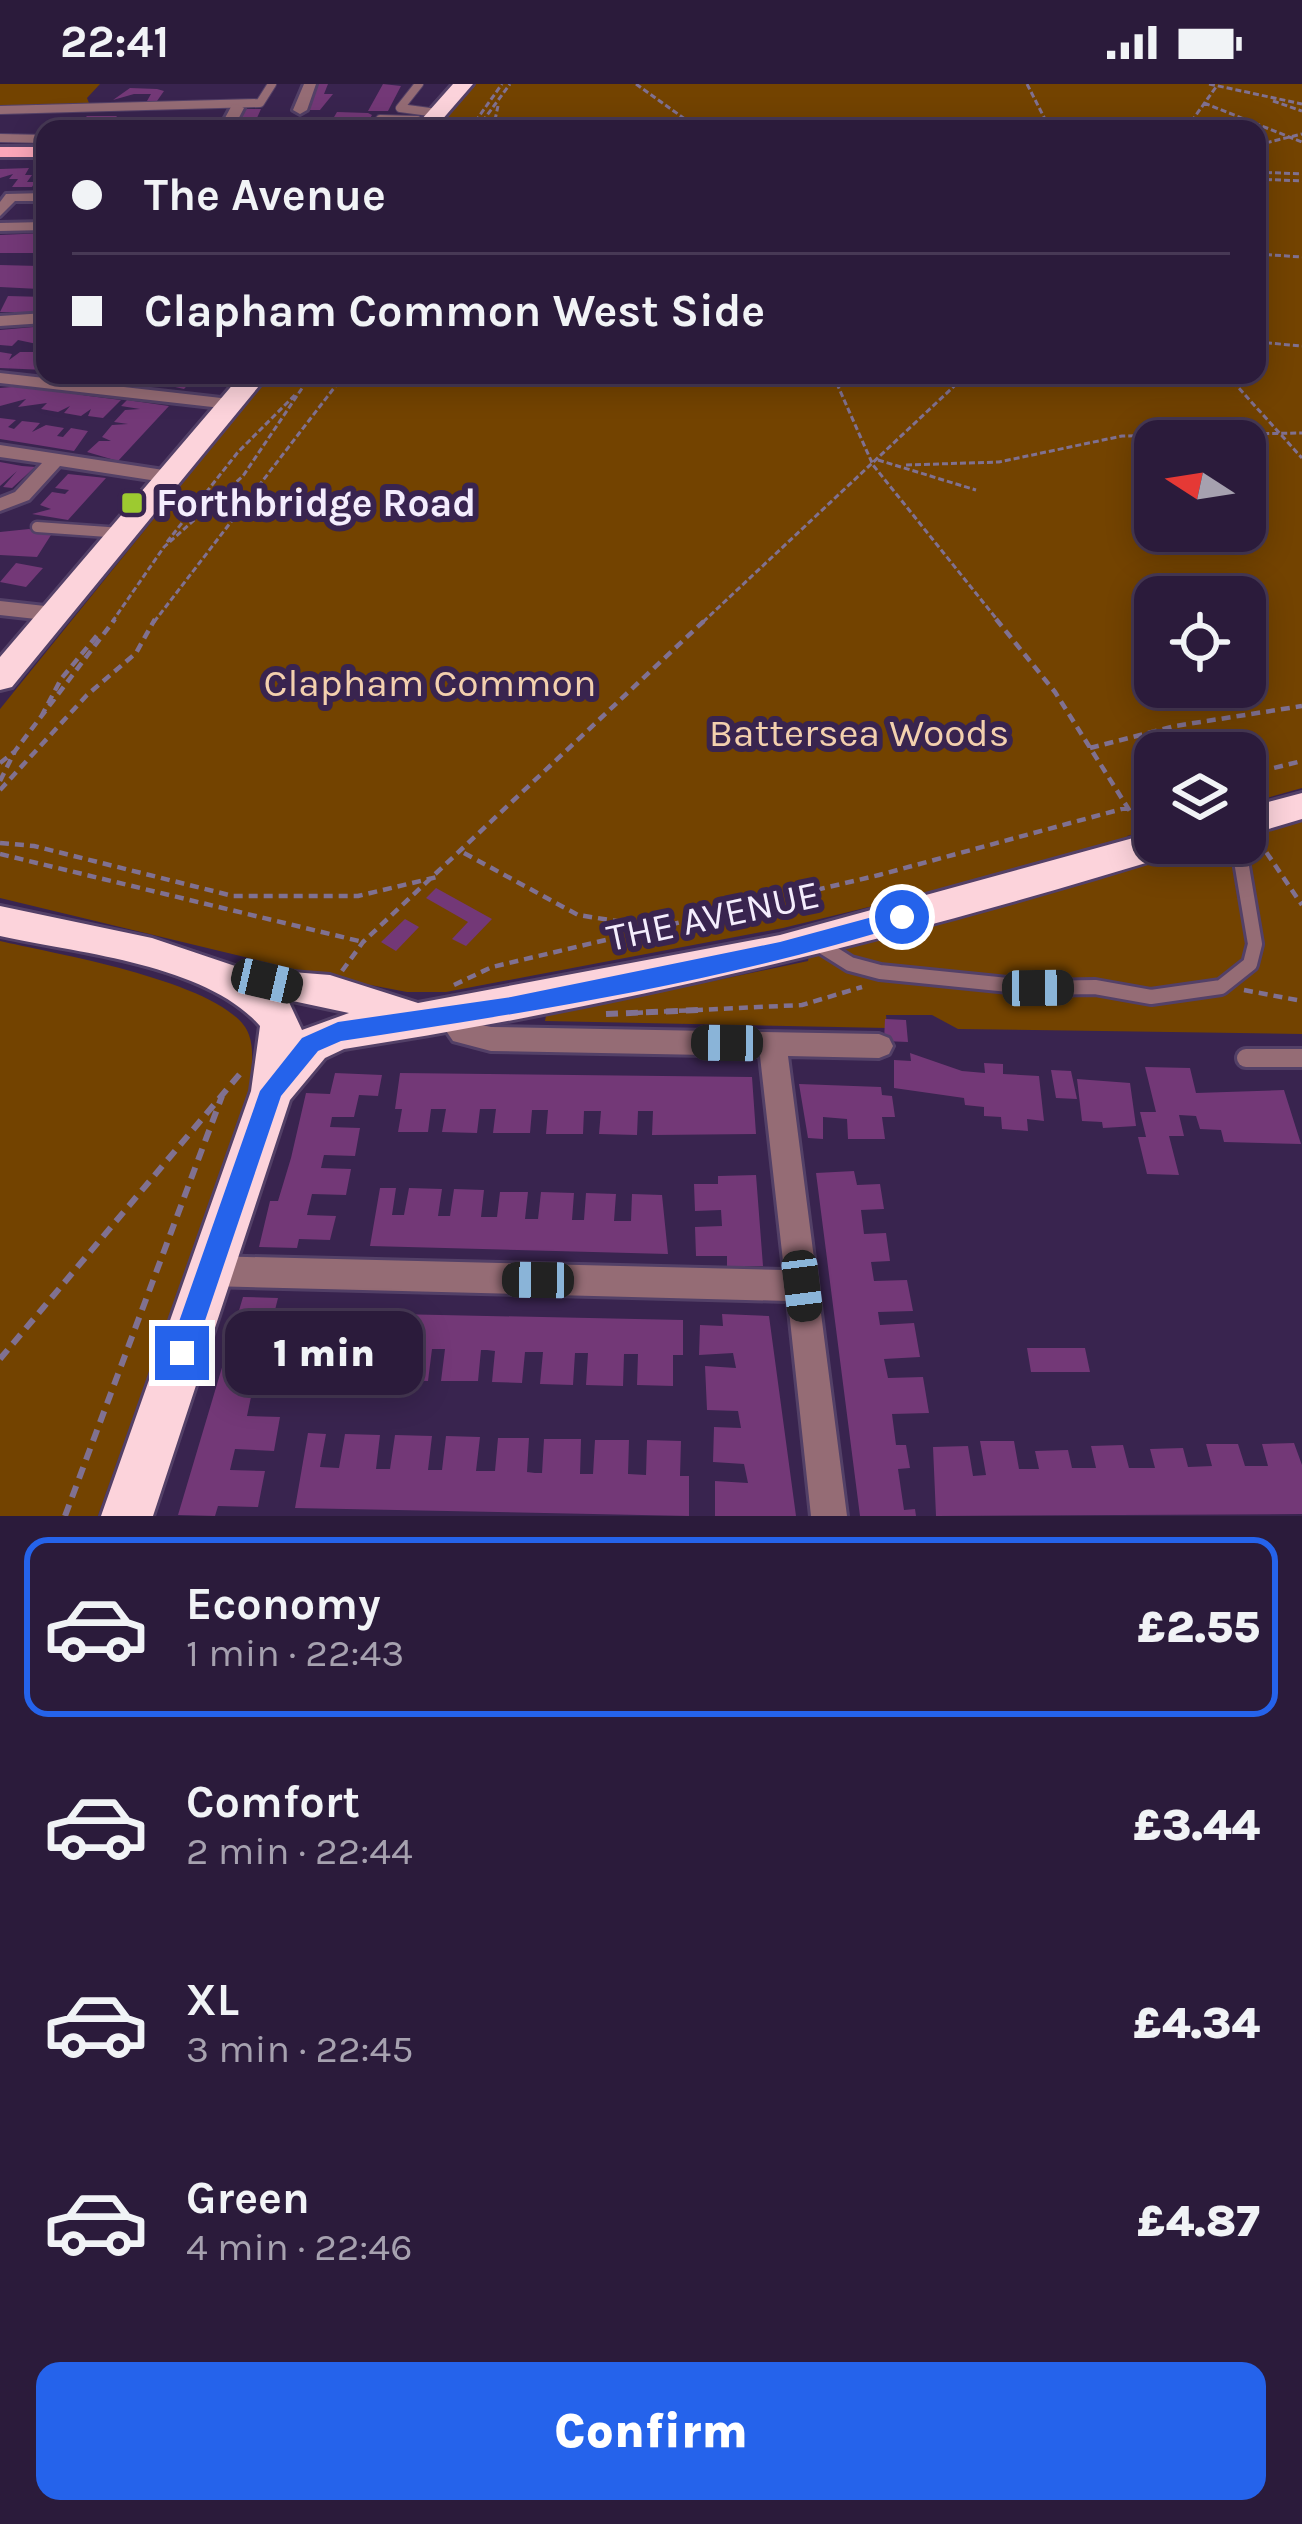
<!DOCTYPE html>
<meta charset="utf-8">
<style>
:root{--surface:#2b1b3b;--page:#332442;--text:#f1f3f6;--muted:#a6a1af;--line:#473955;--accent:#2563eb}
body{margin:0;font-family:Karla,sans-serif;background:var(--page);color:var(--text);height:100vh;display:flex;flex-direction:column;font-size:45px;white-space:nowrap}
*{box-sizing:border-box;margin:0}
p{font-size:39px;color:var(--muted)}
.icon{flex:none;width:66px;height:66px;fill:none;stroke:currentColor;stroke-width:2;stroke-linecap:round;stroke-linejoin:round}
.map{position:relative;height:1432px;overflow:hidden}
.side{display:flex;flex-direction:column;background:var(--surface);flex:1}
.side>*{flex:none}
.guide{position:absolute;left:36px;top:36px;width:1230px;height:264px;border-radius:24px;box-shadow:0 6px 30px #0003,0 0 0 3px var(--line);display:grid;align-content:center;height:264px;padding:0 36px;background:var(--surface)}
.needle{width:78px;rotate:282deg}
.tools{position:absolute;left:1134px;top:336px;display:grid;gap:24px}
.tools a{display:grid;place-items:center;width:132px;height:132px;border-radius:24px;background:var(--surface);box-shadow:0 6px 30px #0003,0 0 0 3px var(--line);font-size:60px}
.end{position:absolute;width:54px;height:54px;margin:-27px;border:15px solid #2563eb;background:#fff;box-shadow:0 0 0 6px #fff}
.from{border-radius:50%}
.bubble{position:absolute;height:84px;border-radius:24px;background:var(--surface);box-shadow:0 6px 30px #0003,0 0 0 3px var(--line);font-size:39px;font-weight:800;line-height:84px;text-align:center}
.car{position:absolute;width:36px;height:72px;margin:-36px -18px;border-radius:15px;box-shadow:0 0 9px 3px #0007;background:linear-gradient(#222 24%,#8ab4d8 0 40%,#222 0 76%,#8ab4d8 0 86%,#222 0)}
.guide b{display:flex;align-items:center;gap:42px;height:114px;font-size:45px}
.guide b+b{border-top:3px solid var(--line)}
.guide i{width:30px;height:30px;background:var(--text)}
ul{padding:21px 0 0;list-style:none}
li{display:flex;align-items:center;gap:36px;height:180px;margin:0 24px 18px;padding:0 12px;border:6px solid transparent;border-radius:24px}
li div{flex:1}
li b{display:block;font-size:45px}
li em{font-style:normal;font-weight:800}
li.on{border-color:var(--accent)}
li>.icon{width:108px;height:108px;stroke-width:1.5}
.primary-button{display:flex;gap:24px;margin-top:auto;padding:24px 36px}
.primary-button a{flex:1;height:138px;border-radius:24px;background:var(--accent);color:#fff;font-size:48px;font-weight:800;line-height:138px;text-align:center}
.status{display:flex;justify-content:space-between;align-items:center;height:84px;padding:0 60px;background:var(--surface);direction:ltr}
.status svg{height:33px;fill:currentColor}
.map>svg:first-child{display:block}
.green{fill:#734300;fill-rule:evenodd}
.building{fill:#733877}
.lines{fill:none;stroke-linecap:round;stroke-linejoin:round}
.lane-far3-casing{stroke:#534067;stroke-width:10}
.lane-far2-casing{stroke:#534067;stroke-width:15}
.lane-far1-casing{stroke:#534067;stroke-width:20}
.lane-casing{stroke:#534067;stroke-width:24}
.street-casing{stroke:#534067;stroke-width:6}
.primary-casing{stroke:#534067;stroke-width:6}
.highway-casing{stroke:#534067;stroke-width:6}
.path-far2{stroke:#807191;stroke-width:3;stroke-dasharray:6 3;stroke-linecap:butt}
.path-far1{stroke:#807191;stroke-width:4.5;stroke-dasharray:9 6;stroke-linecap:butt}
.path{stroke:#807191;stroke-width:6;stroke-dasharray:12 8;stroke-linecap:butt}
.lane-far3{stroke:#956c75;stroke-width:8}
.lane-far2{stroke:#956c75;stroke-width:10}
.lane-far1{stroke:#956c75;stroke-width:14}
.lane{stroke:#956c75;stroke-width:18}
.street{fill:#956c75;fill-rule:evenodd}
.primary{fill:#fba6b9;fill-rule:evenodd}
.highway{fill:#fcd3db;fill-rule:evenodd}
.route{fill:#2563eb}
.poi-dot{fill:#9dca30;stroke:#39244f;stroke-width:4.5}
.labels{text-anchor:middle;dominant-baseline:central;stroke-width:12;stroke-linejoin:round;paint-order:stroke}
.poi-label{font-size:39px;font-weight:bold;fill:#f4edfd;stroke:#39244f;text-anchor:start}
.park-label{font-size:39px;fill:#f3d0ae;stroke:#39244f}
.street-label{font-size:39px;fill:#f4edfd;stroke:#39244f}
</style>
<div class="status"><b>22:41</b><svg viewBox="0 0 49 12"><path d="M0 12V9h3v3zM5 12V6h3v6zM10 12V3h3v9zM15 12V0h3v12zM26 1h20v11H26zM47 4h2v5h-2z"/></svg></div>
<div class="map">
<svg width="1302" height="1432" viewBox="0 0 1302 1432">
<rect width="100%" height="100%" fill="#39244f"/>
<path class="green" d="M 0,0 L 100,0 L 87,14 L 89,19 L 0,23 Z
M 472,0 L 1302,0 L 1302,704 L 1245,720 L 1245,669 L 1155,669 L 1155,744 L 1127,752 L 1130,759 L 783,844 L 446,908 L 407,908 L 323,892 L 0,814 L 0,625 L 270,291 L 1257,291 L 1257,45 L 438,45 ZM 1155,357 L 1245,357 L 1245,447 L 1155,447 ZM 1155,513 L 1245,513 L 1245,603 L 1155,603 Z
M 1302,735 L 1302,950 L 958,945 L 932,931 L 886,931 L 887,944 L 545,937 L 546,932 L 808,877 L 809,870 L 1212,759 L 1245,759 L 1245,750 Z
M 0,857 C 51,869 232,899 249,951 C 255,968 251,989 249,1007 L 98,1432 L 0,1432 Z"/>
<path class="building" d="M 317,0 L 328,0 L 324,10 L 333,10 L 320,26 L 306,26 Z
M 383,0 L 401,2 L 388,27 L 368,27 Z
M 130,4 L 157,5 L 164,7 L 157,17 L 147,17 L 151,10 L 134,10 L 113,16 Z
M 243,25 L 261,25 L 252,45 L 233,45 Z
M 337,28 L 368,29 L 372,31 L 364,45 L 327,45 Z
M 87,32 L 117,32 L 114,36 L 122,36 L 116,45 L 95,36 L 90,43 L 73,45 Z
M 29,84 L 25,91 L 32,91 L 27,98 L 35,98 L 32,103 L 12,103 L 18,95 L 9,95 L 13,90 L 0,94 L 0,85 Z
M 45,149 L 42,169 L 0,169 L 0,151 Z
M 0,181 L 39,182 L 45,196 L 39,205 L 0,203 Z
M 8,212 L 45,213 L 45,228 L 0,228 Z
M 45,242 L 45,255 L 37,260 L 18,256 L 12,262 L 0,261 L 0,246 Z
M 0,268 L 12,270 L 9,276 L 20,268 L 38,268 L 34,276 L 45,269 L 45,286 L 0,284 Z
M 159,291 L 197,291 L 184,305 L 153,298 Z
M 24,302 L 89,312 L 121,316 L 103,334 L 88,332 L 91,325 L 81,332 L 64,329 L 70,322 L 58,328 L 41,325 L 47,319 L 18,323 L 26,315 L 0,322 L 0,304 Z
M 127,316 L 169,322 L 118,377 L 87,368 L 99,357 L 111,357 L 102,353 L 112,341 L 128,340 L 114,338 L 125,326 L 140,325 L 121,322 Z
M 0,334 L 16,336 L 8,343 L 14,345 L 22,337 L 40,339 L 32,348 L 46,341 L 64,344 L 57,352 L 63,353 L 71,344 L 88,347 L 74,367 L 25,359 L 0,355 Z
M 0,378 L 22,382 L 35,383 L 12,404 L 3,403 L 17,387 L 0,402 Z
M 68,390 L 106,394 L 68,436 L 32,430 L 51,425 L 40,421 L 52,408 L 65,410 L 69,406 L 55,404 Z
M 29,445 L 51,451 L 37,473 L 0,471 L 0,448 Z
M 16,479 L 43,484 L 26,503 L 0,498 Z
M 436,804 L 492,835 L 466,862 L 452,855 L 468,838 L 426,814 Z
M 405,835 L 419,843 L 396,867 L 381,858 Z
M 885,935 L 906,936 L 908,958 L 884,957 Z
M 910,969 L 962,987 L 985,989 L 984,979 L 1003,980 L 1003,990 L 1039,992 L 1044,1037 L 1027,1035 L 1028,1047 L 1002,1045 L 1001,1033 L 984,1032 L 984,1023 L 965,1021 L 964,1014 L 894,1004 L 894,976 L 911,977 Z
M 1145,983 L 1190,984 L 1196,1009 L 1284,1006 L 1301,1060 L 1224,1058 L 1221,1046 L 1200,1045 L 1196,1032 L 1179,1031 L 1184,1052 L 1169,1052 L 1179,1091 L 1147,1090 L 1138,1053 L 1146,1053 L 1140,1028 L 1156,1028 Z
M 1051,986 L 1071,987 L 1077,1015 L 1056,1014 Z
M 335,989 L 382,991 L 378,1012 L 359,1011 L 354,1033 L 332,1033 L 330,1043 L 360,1044 L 355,1072 L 324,1071 L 323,1075 L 321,1084 L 351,1085 L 346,1111 L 312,1110 L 307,1131 L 336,1132 L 330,1156 L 299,1155 L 297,1164 L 259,1163 L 270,1117 L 278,1117 L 291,1074 L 306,1009 L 330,1010 Z
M 400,989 L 752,993 L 756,1050 L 652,1051 L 653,1027 L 638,1027 L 637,1051 L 599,1050 L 601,1027 L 584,1027 L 583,1050 L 546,1050 L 548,1026 L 532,1026 L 530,1049 L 493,1049 L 496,1025 L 480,1025 L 477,1049 L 442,1048 L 446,1025 L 431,1025 L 428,1048 L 398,1048 L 402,1025 L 395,1025 Z
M 1077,995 L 1130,999 L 1136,1042 L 1103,1044 L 1102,1038 L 1082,1037 Z
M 799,1000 L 881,1003 L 882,1011 L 892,1012 L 895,1033 L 882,1033 L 885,1055 L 848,1055 L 847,1035 L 823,1033 L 823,1055 L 808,1054 Z
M 854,1087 L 857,1101 L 880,1100 L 884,1125 L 861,1126 L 864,1150 L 886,1149 L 890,1177 L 871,1178 L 874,1197 L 907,1196 L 913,1227 L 878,1228 L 880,1241 L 914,1239 L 920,1273 L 884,1275 L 888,1294 L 923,1293 L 929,1329 L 892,1330 L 896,1361 L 906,1361 L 910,1384 L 898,1385 L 904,1426 L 915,1425 L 916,1432 L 860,1432 L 816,1089 Z
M 756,1091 L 763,1182 L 727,1182 L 727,1172 L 696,1172 L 695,1143 L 722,1142 L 721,1126 L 695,1127 L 694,1100 L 718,1100 L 718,1092 Z
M 380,1104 L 396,1104 L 392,1131 L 404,1131 L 409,1104 L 442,1105 L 438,1132 L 450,1132 L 454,1105 L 484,1106 L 481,1133 L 497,1133 L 500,1108 L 528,1108 L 525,1135 L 538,1135 L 541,1108 L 574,1109 L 572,1136 L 584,1136 L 586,1109 L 616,1110 L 614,1137 L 631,1137 L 632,1110 L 662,1111 L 668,1170 L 370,1162 Z
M 243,1213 L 278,1214 L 275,1226 L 308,1228 L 300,1265 L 266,1264 L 262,1281 L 296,1282 L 289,1314 L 251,1313 L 247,1332 L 280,1333 L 274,1367 L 235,1365 L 230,1386 L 265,1387 L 258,1423 L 218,1422 L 215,1432 L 178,1431 Z
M 348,1229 L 683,1236 L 683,1271 L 673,1271 L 673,1302 L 637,1301 L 638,1270 L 624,1270 L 623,1302 L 586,1301 L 588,1269 L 575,1269 L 573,1301 L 540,1300 L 543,1268 L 525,1268 L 522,1299 L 492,1298 L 495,1267 L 487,1266 L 481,1266 L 478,1297 L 441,1297 L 445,1265 L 432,1265 L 428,1297 L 395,1296 L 400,1265 L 382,1264 L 378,1296 L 345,1296 L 351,1263 L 342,1263 Z
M 722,1230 L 769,1232 L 796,1432 L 715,1432 L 715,1397 L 748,1399 L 744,1380 L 713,1378 L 714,1343 L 741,1344 L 738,1327 L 707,1326 L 705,1282 L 736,1284 L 733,1269 L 699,1271 L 700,1241 L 723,1242 Z
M 1027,1264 L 1085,1264 L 1090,1288 L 1031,1288 Z
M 308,1349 L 326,1350 L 320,1383 L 339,1384 L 345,1350 L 380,1351 L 376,1385 L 390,1385 L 395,1351 L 432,1352 L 428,1386 L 442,1386 L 446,1352 L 480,1353 L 476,1387 L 495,1387 L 498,1354 L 529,1354 L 527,1388 L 535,1389 L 542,1389 L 544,1355 L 581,1355 L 580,1390 L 593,1390 L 595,1356 L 629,1356 L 628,1390 L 646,1391 L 647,1356 L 681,1357 L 680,1392 L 689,1392 L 689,1432 L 295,1424 Z
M 980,1357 L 1014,1357 L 1019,1385 L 1039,1385 L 1035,1367 L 1068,1366 L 1072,1384 L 1096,1384 L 1091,1362 L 1123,1361 L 1129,1384 L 1155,1384 L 1150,1365 L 1183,1364 L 1188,1383 L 1212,1382 L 1206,1360 L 1238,1360 L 1245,1382 L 1268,1382 L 1262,1360 L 1294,1359 L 1302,1381 L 1302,1430 L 936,1432 L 933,1363 L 968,1362 L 973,1392 L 986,1391 Z"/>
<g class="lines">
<defs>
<path id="lane-far3" d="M 419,0 L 400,24 L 437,29
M 0,26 L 260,19 L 272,0
M 374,45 L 380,35 L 417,36
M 0,54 L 45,55"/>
<path id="lane-far2" d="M 37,443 L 122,449"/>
<path id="lane-far1" d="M 815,858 L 850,880 L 880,888 L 1038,904 L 1095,903 L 1151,913 L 1221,903 L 1250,880 L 1255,860 L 1238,759"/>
<path id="lane" d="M 1246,974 L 1302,974"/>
<path id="street" d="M 304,0 L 316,0 L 307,26 L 300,30 L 293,26 Z
M 237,20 L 244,24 L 233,45 L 219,45 L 232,21 Z
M 45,109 L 45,117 L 15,117 L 0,132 L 0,118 L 6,110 Z
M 45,138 L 45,146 L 0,147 L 0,139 Z
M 45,229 L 45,239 L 0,242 L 0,232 Z
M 0,289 L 230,315 L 239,320 L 230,325 L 0,299 Z
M 0,361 L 170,387 L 179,393 L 170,399 L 60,382 L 29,416 L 0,427 L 0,414 L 15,408 L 42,379 L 0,373 Z
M 0,517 L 54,523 L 65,530 L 54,537 L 0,531 Z
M 450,921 L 460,924 L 472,939 L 491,943 L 879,950 L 889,954 L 893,962 L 889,970 L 879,974 L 788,972 L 847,1432 L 811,1432 L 788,1217 L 209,1202 L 198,1198 L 193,1187 L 198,1176 L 209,1172 L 784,1186 L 760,972 L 491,967 L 453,957 L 436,932 L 440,924 Z"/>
<path id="primary" d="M 0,63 L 45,63 L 45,73 L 0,73 Z"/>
<path id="highway" d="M 453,0 L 473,0 L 434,45 L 413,45 Z
M 241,291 L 268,291 L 12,603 L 0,606 L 0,573 Z
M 1302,709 L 1302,735 L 1245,752 L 1245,724 Z
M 1155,748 L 1155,759 L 1184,759 L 1178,769 C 904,854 628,921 344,965 L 325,974 L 290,1016 L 153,1432 L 101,1432 L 251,1007 L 260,942 C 206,880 77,869 0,852 L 0,822 L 152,854 L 241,884 L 330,891 L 418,919 L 780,851 ZM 288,916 L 349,929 L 302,946 Z"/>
</defs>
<use href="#lane-far3" class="lane-far3-casing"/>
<use href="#lane-far2" class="lane-far2-casing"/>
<use href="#lane-far1" class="lane-far1-casing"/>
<use href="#lane" class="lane-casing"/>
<use href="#street" class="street-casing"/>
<use href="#primary" class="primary-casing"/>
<use href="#highway" class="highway-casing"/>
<path class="path-far2" d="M 636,0 L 699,45
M 1027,0 L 1050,45
M 1209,0 L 1302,20
M 1273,17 L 1302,27
M 1204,19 L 1302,58
M 470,45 L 502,0
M 477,45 L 510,0
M 493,45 L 498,22
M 1186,45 L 1216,3
M 1257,61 L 1302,50
M 1257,88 L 1302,90
M 1257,95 L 1302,97
M 1257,170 L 1302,173
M 1257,258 L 1302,262
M 833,291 L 873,381 L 999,538
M 1227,291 L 1302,374
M 878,376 L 976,406
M 906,381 L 999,378 L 1122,352 L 1302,349
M 167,458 L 238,368 L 297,309
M 112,538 L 164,463 L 243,392 L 311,291
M 154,538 L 344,291
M 703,538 L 966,291"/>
<path class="path-far1" d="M 996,535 L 1055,608 L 1138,740
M 41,633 L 61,595 L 99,549
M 1090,664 L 1175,642 L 1302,622
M 0,679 L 14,668
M 1245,691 L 1302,677
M 0,697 L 15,667 L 115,535
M 0,706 L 87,611 L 136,569 L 155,535
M 1258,756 L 1302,821
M 0,759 L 34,762 L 233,812 L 358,812 L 437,793
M 464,769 L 578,831 L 655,843
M 0,770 L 363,858
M 342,887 L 363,858 L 706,535
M 454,901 L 492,883 L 879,791 L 1155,716
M 1244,906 L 1302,917
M 634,929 L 802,921 L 862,903"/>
<path class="path" d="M 606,930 L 699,926
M 0,1275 L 244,985
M 65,1432 L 222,1012"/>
<use href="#lane-far3" class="lane-far3"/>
<use href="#lane-far2" class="lane-far2"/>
<use href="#lane-far1" class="lane-far1"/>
<use href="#lane" class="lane"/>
<use href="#street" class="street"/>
<use href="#primary" class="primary"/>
<use href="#highway" class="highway"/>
</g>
<path class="route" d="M 902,825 L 912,833 L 909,839 C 725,898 531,928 341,957 L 318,967 L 281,1012 L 191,1278 L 172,1278 L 168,1269 L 260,1007 L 302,954 L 338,938 L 511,913 L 780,858 Z"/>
<rect class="poi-dot" x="120" y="407" width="24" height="24" rx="6"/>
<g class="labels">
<g class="poi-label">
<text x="156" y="419">Forthbridge Road</text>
</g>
<g class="park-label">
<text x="430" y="599">Clapham Common</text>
<text x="859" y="649">Battersea Woods</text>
</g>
<g class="street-label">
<text transform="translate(713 832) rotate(-12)">THE AVENUE</text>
</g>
</g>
</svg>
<div class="tools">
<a><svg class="needle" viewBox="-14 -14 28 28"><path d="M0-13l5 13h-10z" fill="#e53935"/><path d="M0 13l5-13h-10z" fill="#a6a1af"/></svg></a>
<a><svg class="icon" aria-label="locate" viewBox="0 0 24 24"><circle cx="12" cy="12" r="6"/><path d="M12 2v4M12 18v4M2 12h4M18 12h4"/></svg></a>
<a><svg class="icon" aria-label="layers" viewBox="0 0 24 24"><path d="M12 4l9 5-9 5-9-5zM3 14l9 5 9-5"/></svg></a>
</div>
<i class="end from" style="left:902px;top:833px"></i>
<i class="end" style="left:182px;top:1269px"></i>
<div class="bubble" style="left:225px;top:1227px;width:198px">1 min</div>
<i class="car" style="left:267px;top:897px;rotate:103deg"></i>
<i class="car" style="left:1038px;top:904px;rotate:89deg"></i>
<i class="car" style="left:727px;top:959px;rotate:271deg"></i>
<i class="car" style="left:538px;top:1196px;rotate:271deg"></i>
<i class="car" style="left:802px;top:1202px;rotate:173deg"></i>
<div class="guide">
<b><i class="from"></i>The Avenue</b>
<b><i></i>Clapham Common West Side</b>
</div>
</div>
<section class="side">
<ul>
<li class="on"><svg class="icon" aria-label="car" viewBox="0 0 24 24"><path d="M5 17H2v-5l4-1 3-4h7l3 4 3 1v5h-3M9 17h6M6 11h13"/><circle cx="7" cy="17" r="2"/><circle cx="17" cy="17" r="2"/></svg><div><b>Economy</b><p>1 min · 22:43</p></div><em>£2.55</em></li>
<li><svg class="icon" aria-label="car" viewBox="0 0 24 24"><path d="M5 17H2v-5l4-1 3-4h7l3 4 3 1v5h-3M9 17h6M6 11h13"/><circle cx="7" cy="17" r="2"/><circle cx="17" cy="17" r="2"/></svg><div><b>Comfort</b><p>2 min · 22:44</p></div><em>£3.44</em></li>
<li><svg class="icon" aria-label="car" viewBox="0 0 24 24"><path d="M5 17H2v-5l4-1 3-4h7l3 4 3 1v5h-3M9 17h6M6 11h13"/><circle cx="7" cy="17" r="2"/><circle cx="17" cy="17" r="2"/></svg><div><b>XL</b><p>3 min · 22:45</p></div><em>£4.34</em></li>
<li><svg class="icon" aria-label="car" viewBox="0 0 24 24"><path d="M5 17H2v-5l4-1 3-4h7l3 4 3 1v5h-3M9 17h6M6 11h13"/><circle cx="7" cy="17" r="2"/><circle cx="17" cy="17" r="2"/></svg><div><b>Green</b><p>4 min · 22:46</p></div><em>£4.87</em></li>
</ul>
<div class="primary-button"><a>Confirm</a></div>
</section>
